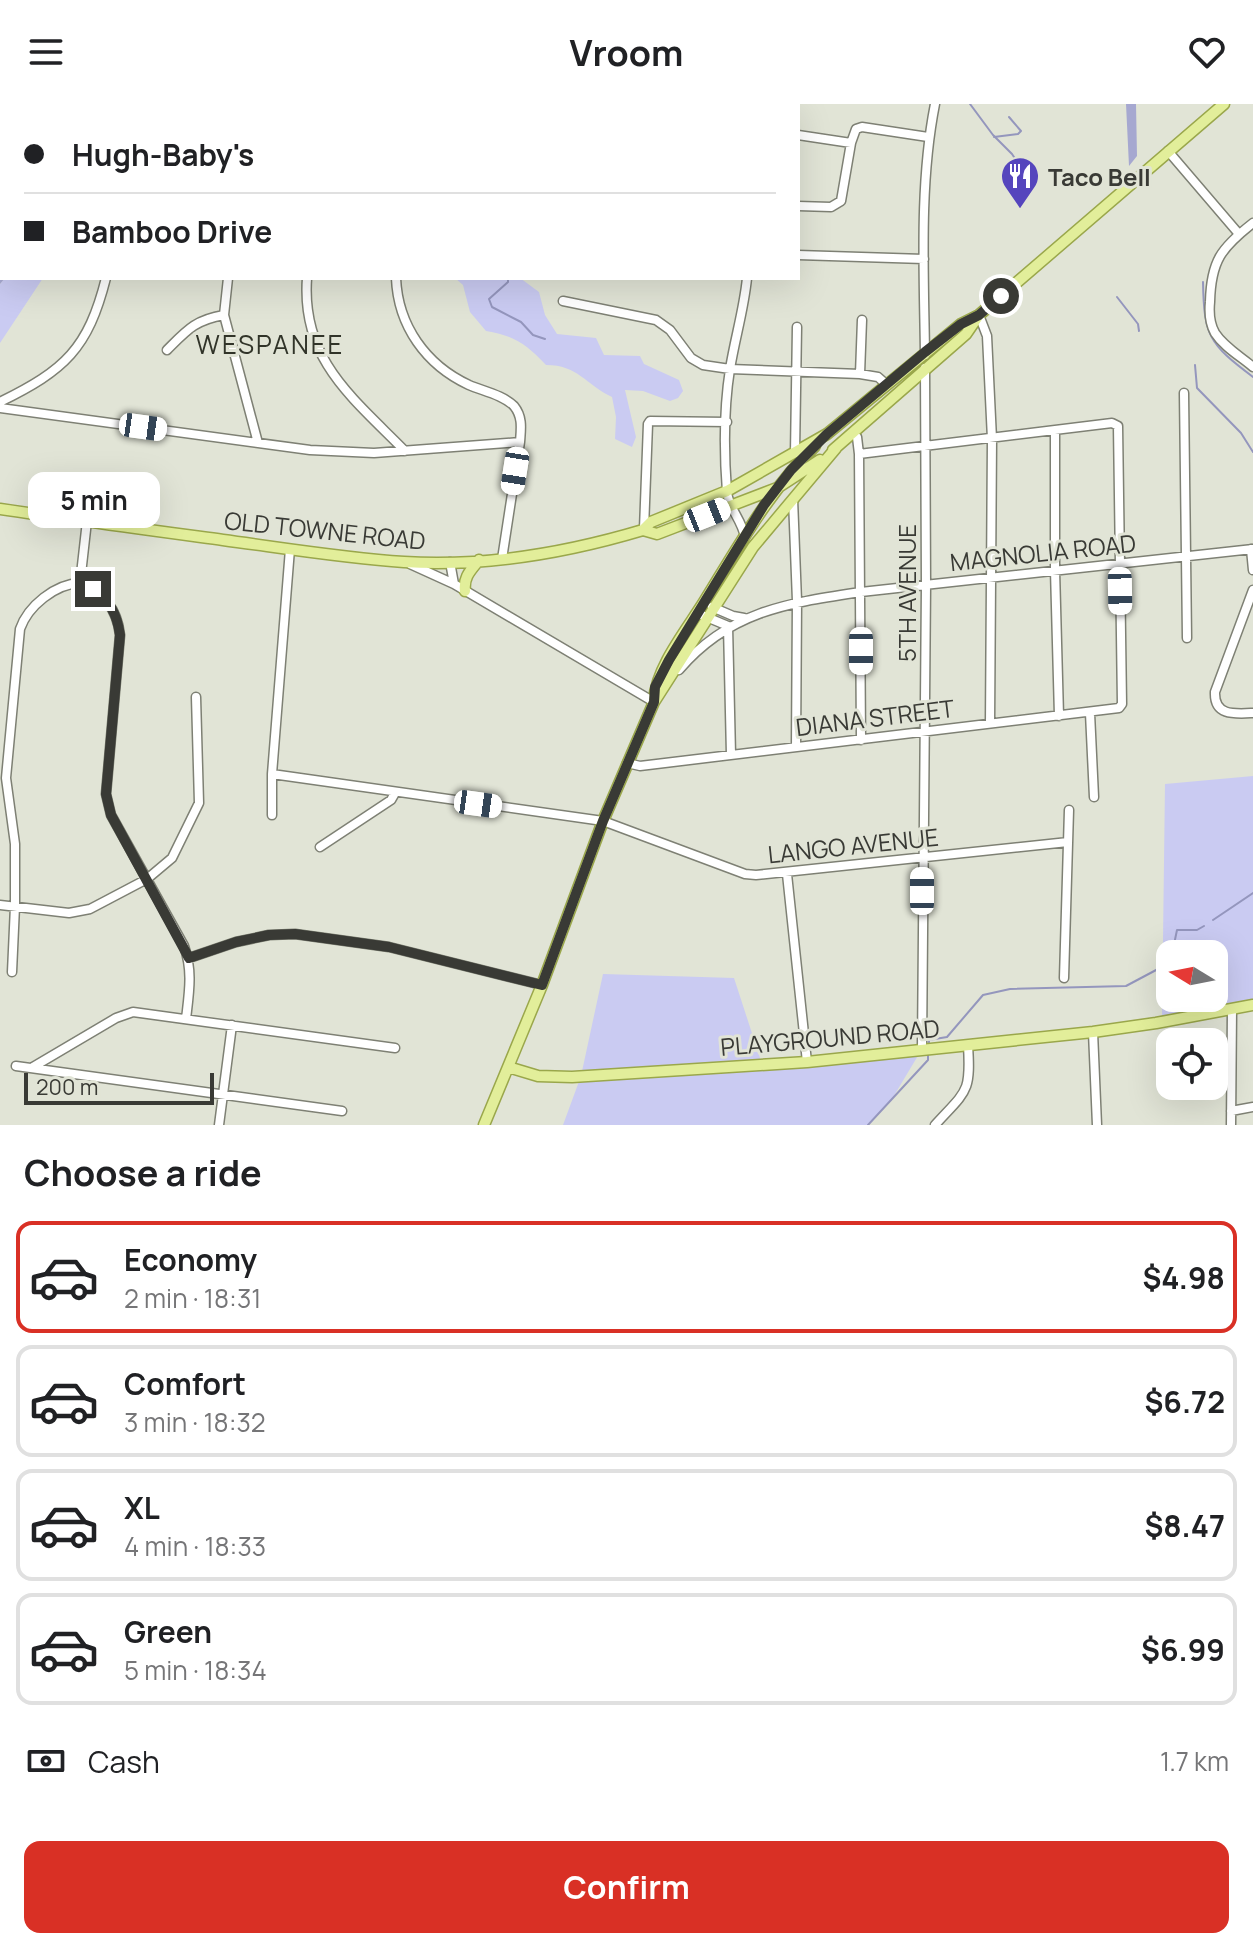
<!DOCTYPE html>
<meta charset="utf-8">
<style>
:root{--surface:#fff;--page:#f2f2f2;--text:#202124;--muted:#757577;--line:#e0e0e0;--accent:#d93025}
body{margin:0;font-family:Manrope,sans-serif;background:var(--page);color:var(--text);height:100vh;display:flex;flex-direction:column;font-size:30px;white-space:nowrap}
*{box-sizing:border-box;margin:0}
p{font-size:26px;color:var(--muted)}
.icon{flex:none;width:44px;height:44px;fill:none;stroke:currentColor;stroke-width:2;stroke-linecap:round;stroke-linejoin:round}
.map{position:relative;height:1021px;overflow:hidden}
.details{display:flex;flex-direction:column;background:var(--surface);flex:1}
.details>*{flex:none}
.top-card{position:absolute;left:0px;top:0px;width:800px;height:176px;box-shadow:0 8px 32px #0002;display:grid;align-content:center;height:176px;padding:0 24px;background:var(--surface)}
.needle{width:52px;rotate:280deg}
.buttons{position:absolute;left:1156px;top:836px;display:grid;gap:16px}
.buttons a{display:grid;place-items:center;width:72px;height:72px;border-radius:16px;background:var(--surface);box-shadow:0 8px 32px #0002;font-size:40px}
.scale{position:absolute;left:24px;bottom:20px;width:190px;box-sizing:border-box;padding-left:8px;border:4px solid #393a35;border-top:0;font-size:22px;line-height:28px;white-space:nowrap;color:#393a35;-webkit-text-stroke:6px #e1e4d6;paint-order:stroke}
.end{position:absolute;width:36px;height:36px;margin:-18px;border:10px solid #393a35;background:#fff;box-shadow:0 0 0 4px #fff}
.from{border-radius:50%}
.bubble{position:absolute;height:56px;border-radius:16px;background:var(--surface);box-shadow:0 8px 32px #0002;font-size:26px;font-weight:700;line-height:56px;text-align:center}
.car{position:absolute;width:24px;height:48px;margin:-24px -12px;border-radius:10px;box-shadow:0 0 6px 2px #0007;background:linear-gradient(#fff 24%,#345 0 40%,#fff 0 76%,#345 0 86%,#fff 0)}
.top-card b{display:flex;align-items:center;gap:28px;height:76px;font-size:30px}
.top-card b+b{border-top:2px solid var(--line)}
.top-card i{width:20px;height:20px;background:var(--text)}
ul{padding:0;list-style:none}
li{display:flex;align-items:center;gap:24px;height:112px;margin:0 16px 12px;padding:0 8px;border:4px solid var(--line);border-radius:16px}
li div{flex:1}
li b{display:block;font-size:30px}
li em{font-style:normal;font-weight:700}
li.selected{border-color:var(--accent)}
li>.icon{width:72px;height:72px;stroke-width:1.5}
h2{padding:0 24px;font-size:36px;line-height:96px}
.pay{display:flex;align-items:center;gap:20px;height:88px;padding:0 24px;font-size:30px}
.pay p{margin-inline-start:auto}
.cta{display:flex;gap:16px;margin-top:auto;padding:16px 24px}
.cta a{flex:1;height:92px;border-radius:16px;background:var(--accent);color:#fff;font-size:32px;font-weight:700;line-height:92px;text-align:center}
header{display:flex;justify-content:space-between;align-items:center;height:104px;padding:0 24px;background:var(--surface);font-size:36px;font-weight:700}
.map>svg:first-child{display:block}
.green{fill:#cacbf2;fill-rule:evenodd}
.forest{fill:#a6a8d0}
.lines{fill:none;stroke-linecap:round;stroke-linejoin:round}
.stream{stroke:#9496bd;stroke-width:2}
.minor-casing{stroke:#7e8074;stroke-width:11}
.major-casing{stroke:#9aa74b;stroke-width:13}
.minor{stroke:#fff;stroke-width:8}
.major{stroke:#e2ee9a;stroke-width:10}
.route{stroke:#393a35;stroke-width:10}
.labels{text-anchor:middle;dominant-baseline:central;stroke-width:6;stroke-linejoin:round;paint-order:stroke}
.poi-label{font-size:24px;font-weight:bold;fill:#393a35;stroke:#e1e4d6;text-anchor:start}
.street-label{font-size:24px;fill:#393a35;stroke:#e1e4d6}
.neighbourhood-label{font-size:26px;letter-spacing:2px;fill:#313429;stroke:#e1e4d6}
</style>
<header><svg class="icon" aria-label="menu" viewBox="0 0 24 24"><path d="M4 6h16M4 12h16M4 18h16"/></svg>Vroom<svg class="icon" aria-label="heart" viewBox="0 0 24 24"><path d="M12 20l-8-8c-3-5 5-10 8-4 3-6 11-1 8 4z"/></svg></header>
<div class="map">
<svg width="1253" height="1021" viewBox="0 0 1253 1021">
<rect width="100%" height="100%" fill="#e1e4d6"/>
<path class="green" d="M 5,174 L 43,174 L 0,239 L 0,180 Z
M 455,174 L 520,174 L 539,188 L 545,211 L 557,230 L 596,234 L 604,251 L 640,252 L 644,260 L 679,276 L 683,287 L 678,294 L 670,297 L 643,287 L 625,286 L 636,333 L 632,343 L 615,335 L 616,313 L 612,293 C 585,280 578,261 546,261 C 526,240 515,232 486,227 L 470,208 L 463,181 Z
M 1253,672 L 1253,896 L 1162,913 L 1165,680 ZM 1170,850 L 1214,850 L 1214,894 L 1170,894 Z
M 603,870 L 734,874 L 762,960 L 922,945 L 892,995 L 868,1021 L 563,1021 L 581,972 Z"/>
<path class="forest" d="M 0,0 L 83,2 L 2,2 L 2,174 L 5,174 L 0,180 Z
M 1126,0 L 1136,0 L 1137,52 L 1129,62 Z"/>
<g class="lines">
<path class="stream" d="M 120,0 L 121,2
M 540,0 L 540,2
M 970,0 L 993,31 L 1012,50 L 1028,74
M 994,33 L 1018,30 L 1021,27 L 1009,13
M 508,174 L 508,178 L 489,195 L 492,203 L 521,218 L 533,231 L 545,235
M 1203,178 C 1204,232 1209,240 1253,273
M 1117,193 L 1138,220 L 1139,227
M 1195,261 L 1197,284 L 1241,329 L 1253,348
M 1213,816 L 1253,789
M 1172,850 L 1177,826 L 1197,826 L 1204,822
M 929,939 L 929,936 L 947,933 L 983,891 L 1010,885 L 1126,882 L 1158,865 L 1170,853
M 868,1021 L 928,956 L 928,950"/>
<defs>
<path id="minor" d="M 179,2 L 179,0
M 419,2 L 419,0
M 798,31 L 851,39 L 856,25 L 862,23 L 928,33
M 1168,47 L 1239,130
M 798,102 L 831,103 L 841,97 L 851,39
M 1253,119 C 1221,144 1211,157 1210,198 C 1209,208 1210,220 1215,229 C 1224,243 1240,252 1253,263
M 798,151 L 924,155
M 228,174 L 224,211 L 258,339
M 307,174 C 301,256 353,294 405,347
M 396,174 C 398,222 426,261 469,281 C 483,287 503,291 514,302 C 523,313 521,325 520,338 L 502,455
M 563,197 L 656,216 L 670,226 L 691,254 L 703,261 L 730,265 L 860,270 L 878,273 L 887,281
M 979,211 L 987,232 L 992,335 L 990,619
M 167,246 C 187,226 195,216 224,211
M 925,251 C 924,168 919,81 935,0
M 860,270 L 862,216
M 1184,289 L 1187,534
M 0,298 C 65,266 88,245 106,174
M 0,304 L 310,346 L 374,349 L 520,338
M 1055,327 L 1055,466 L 1059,612
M 852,329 L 857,333 L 859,350 L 861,636
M 795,349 L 797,223
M 793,395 L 797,497 L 796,643
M 644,425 L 648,320 L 650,317 L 727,318
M 745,433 C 742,416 728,403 727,388 C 724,349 724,303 730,265 C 735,234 744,205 747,174
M 1251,445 L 1253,466
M 450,458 L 454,480 L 654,598 L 655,596
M 410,460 L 454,480
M 80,479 C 104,490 117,504 120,531 L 106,690 L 111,711 L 184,842 C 193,867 189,889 186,915
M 80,479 L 87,417
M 1253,486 L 1215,588 C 1214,612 1234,610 1253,609
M 712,503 L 733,512 L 744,514
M 697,509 L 728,522
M 728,522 L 731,651
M 679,566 C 729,507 788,499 861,488 L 1253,445
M 1090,609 L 1094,693
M 627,659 L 640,662 L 1119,604 L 1122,600 L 1118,322 L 1112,319 L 859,350
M 272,670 L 603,717 L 745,770 L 756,771 L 1068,738
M 272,711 L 272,670 L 290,445
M 320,743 L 391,696 L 395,689
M 787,770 L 807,958
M 0,801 L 69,809 L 90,805 L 147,775 L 172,754 L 199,699 L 196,593
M 189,854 L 236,838 L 269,831 L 295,830 L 389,843 L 542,881
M 12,868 L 15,802 L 15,740 L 6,674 L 20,525 C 28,502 55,480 80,479
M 1064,874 L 1069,706
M 1093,928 L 1097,1021
M 922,945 L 926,481 L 925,264
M 16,962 L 342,1007
M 33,963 L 116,914 L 133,908 L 395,944
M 1231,1007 L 1253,1003
M 219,1021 L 232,921
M 935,1021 C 967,986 971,989 968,941
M 1231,1021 L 1232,905"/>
<path id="major" d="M 833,346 L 966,230 L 977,214
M 0,405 C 74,416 149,426 223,436 C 283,444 343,454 404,458 C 485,463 566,449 643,426
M 643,426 L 651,418 L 727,387 L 827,330 L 961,220 L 979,211 L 1224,0
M 643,426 L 657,430 L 777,384 L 820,356
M 465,487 C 463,473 471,466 479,456
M 654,596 C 657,562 686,527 704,498 C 738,443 769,387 815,342
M 508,963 L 538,972 L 572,973 L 807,958 L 1093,928 L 1156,919 L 1253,901
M 484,1021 L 542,881 L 603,717 L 654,598 L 753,443 L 836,344"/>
</defs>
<use href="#minor" class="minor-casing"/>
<use href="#major" class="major-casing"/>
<use href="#minor" class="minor"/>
<use href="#major" class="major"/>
</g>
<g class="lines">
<path class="route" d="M 93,485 C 110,497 117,510 120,531 L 106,690 L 111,711 L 189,854 L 236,838 L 269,831 L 295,830 L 389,843 L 542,881 L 603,717 L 654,598 L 655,583 L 669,556 L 764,401 L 791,366 L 827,330 L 925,248 L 961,220 L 979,211 L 1001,192"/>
</g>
<defs>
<symbol id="restaurant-pin" viewBox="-11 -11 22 30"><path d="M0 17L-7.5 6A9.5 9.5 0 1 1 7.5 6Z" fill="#5545bd" stroke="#e1e4d6"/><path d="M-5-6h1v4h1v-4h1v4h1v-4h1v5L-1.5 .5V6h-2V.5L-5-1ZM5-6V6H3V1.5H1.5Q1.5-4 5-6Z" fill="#fff"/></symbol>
</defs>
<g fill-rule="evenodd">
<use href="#restaurant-pin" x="998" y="50" width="44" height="60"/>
</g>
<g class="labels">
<g class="poi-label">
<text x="1048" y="72">Taco Bell</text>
</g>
<g class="street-label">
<text transform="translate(325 426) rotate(6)">OLD TOWNE ROAD</text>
<text transform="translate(1043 448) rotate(-6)">MAGNOLIA ROAD</text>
<text transform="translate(906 489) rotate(-90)">5TH AVENUE</text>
<text transform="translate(875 613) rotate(-7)">DIANA STREET</text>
<text transform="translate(853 741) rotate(-6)">LANGO AVENUE</text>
<text transform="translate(830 933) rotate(-5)">PLAYGROUND ROAD</text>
</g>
<g class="neighbourhood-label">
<text x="270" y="240">WESPANEE</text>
</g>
</g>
</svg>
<div class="buttons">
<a><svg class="needle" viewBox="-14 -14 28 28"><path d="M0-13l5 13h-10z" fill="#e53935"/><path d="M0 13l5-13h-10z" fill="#757577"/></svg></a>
<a><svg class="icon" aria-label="locate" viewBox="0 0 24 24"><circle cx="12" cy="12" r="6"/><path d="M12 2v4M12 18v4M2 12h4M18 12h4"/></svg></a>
</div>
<div class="scale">200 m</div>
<i class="end from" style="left:1001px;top:192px"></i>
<i class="end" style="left:93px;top:485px"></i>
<div class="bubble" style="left:28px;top:368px;width:132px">5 min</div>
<i class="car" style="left:143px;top:323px;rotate:98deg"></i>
<i class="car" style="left:515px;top:367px;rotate:189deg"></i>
<i class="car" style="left:707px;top:411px;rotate:68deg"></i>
<i class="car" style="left:1120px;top:487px;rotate:179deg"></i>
<i class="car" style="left:861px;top:547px;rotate:180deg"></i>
<i class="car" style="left:478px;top:700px;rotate:98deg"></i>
<i class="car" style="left:922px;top:787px;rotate:0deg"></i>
<div class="top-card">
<b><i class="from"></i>Hugh-Baby's</b>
<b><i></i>Bamboo Drive</b>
</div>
</div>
<section class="details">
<h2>Choose a ride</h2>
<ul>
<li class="selected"><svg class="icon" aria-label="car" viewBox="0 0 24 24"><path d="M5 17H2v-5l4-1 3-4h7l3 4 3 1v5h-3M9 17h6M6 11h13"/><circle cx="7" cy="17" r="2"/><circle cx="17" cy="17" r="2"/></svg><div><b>Economy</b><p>2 min · 18:31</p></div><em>$4.98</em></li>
<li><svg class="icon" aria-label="car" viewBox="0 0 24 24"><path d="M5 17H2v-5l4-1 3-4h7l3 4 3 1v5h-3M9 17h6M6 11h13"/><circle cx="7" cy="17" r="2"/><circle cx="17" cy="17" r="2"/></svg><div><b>Comfort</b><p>3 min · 18:32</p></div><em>$6.72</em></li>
<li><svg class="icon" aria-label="car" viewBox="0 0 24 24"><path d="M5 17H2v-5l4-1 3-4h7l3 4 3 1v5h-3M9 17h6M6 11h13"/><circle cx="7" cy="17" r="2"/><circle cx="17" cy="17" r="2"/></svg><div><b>XL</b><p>4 min · 18:33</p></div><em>$8.47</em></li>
<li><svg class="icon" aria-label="car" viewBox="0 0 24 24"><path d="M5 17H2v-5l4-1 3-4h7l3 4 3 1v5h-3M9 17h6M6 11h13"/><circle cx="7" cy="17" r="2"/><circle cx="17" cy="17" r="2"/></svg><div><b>Green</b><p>5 min · 18:34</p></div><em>$6.99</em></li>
</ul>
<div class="pay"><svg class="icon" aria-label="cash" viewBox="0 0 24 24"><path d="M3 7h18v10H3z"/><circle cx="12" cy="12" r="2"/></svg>Cash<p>1.7 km</p></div>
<div class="cta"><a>Confirm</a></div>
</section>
